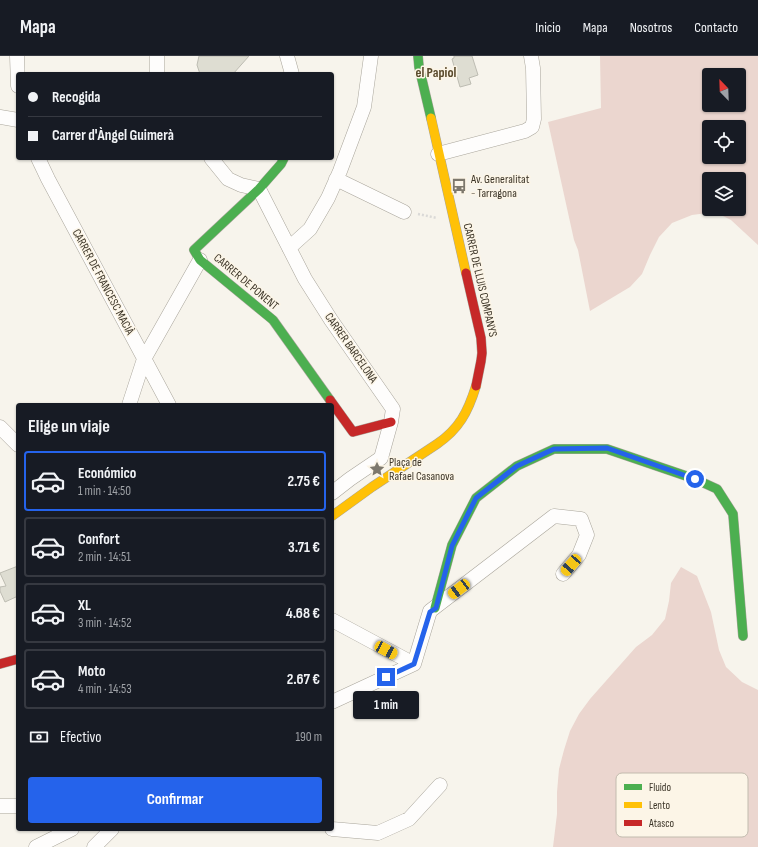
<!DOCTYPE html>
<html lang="es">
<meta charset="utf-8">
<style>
:root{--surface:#171b24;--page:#20242c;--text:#f1f3f6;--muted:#9ea1a6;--line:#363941;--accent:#2563eb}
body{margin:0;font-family:"Sofia Sans Condensed",sans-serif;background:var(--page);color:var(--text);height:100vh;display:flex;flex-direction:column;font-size:15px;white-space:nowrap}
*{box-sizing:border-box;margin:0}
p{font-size:13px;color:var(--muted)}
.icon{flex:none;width:22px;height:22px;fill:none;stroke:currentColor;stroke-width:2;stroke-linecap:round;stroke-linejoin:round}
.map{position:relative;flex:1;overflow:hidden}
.details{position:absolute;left:16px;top:347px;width:318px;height:428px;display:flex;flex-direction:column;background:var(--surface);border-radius:4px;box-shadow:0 1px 3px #0004}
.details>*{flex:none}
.banner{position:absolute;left:16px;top:16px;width:318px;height:88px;border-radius:4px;box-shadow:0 1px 3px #0004;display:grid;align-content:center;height:88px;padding:0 12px;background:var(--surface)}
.needle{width:26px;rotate:337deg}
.controls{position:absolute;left:702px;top:12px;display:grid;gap:8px}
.controls a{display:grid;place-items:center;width:44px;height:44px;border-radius:4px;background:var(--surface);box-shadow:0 1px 3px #0004;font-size:20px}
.end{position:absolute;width:18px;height:18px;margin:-9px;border:5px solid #2563eb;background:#fff;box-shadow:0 0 0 2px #fff}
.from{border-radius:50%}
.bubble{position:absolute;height:28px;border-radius:4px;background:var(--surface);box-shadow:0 1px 3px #0004;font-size:13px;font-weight:700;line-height:28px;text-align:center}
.car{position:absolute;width:12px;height:24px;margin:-12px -6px;border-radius:5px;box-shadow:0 0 3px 1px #0007;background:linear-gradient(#f5c518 24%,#345 0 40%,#f5c518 0 76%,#345 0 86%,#f5c518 0)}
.banner b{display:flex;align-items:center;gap:14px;height:38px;font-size:15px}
.banner b+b{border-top:1px solid var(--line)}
.banner i{width:10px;height:10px;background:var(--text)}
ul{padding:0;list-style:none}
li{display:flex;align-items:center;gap:12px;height:60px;margin:0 8px 6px;padding:0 4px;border:2px solid var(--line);border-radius:4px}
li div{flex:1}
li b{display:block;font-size:15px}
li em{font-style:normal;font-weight:700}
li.on{border-color:var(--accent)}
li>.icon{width:36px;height:36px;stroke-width:1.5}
h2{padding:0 12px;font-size:18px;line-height:48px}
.pay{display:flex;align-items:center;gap:10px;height:44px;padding:0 12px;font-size:15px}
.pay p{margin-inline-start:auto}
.cta{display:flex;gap:8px;margin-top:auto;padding:8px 12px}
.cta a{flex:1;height:46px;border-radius:4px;background:var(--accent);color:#fff;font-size:16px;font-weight:700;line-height:46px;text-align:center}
header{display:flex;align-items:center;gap:24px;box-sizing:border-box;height:56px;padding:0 20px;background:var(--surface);border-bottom:1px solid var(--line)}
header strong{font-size:19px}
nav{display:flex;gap:22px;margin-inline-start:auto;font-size:14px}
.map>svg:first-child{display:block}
.green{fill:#ebd6cf;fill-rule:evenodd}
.building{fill:#deddd2;stroke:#bdbcb2}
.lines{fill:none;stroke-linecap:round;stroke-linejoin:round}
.street-casing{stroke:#a9a59b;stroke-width:15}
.fast-casing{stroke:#a9a59b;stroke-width:10}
.slow-casing{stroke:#a9a59b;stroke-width:10}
.jam-casing{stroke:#a9a59b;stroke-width:10}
.path{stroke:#dad9d7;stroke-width:2.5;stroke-dasharray:2 2;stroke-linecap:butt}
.street{stroke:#fefdfc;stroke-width:14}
.fast{stroke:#4caf50;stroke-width:9}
.slow{stroke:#ffc107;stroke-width:9}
.jam{stroke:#c62828;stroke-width:9}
.route{stroke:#2563eb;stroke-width:5}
.labels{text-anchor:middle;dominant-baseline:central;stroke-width:3;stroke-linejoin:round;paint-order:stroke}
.poi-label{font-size:12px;fill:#3c3528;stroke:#fcf5e7;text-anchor:start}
.street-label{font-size:12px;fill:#3c3528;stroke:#fcf5e7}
.quarter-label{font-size:14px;font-weight:bold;fill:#5a4b2d;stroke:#fcf5e7}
.key{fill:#fcf5e7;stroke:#c2bbae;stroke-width:1}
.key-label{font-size:11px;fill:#3c3528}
</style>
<header>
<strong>Mapa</strong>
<nav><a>Inicio</a><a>Mapa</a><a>Nosotros</a><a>Contacto</a></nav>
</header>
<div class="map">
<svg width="758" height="791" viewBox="0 0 758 791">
<rect width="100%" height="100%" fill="#f7f4ec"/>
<path class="green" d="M 600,0 L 758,0 L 758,189 L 731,164 L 715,156 L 692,159 L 672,167 L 659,181 L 650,199 L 642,218 L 630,231 L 590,255 L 578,194 L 574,184 L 548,66 L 601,52 ZM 709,19 L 739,19 L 739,49 L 709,49 ZM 709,71 L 739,71 L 739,101 L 709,101 ZM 709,123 L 739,123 L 739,153 L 709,153 Z
M 681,511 L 697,520 L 711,556 L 719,594 L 726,611 L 742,626 L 758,634 L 758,791 L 553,791 L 557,758 L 557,736 L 559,713 L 564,694 L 570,675 L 579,658 L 590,643 L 636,591 L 652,579 L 665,563 L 669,545 L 671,527 Z"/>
<path class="building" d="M 199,0 L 249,0 L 233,18 L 200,18 L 197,9 Z
M 454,0 L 472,0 L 478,19 L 469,22 L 471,28 L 460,31 L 452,3 L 454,2 Z
M 18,510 L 18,540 L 5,546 L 0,535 L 0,531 L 6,530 L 0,517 Z"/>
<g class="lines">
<defs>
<path id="street" d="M 17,0 L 18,30
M 287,0 L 292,18
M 157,18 L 157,0
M 0,61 L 18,64
M 438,98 L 525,75 L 532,71 L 534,63 L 533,12 L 531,0
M 38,102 L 48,123 L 169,349
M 211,102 L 228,123 L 241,129 L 259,133 L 305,223 L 331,264 L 393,353 L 391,366 L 381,402 L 350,423 L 332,437
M 336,123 L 404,156
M 289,192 L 310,173 L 328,142 L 340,115 L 364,51 L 371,0
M 129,349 L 144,303 L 200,204
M 0,371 L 18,389
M 332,564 L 414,608
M 332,646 L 414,608 L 430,555 L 554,460 L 581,463 L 587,479 L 579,499 L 563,518
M 0,750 L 18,750
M 332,773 L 378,777 L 409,763 L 440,729
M 36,791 L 72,773
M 94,791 L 112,773"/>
<path id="fast" d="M 418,0 L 419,11 L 431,62
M 284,102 L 281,108 L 259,133 L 194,194 L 200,204 L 273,264 L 330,344
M 435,552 L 452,489 L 476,442 L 517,410 L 554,393 L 607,393 L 695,423 L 717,433 L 733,458 L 743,580"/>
<path id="slow" d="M 431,62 L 466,217
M 332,460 L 372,431 L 437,388 C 459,373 468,356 476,330"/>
<path id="jam" d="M 466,217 L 481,282 L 482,297 L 481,305 L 476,330
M 330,344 L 353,376 L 391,366
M 0,608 L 18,603"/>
</defs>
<use href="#street" class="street-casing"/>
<use href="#fast" class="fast-casing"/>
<use href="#slow" class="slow-casing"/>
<use href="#jam" class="jam-casing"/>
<path class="path" d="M 418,158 L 437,162"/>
<use href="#street" class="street"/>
<use href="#fast" class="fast"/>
<use href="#slow" class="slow"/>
<use href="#jam" class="jam"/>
</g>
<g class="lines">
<path class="route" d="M 386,621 L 414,608 L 430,556 L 436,552 L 452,490 L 476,442 L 517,410 L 554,393 L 607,392 L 695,423"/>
</g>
<defs>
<symbol id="bus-bare" viewBox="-9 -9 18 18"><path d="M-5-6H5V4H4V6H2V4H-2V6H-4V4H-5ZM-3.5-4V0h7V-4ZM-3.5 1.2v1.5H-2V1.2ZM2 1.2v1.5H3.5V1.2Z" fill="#7d786d" stroke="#fcf5e7" stroke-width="2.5" paint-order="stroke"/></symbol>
<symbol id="sight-bare" viewBox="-9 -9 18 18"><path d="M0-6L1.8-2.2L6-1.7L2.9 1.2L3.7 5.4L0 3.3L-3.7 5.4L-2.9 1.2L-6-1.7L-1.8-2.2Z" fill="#7d786d" stroke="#fcf5e7" stroke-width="2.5" paint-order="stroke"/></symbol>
</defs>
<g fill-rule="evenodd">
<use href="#bus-bare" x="448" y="119" width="22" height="22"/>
<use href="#sight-bare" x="366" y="402" width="22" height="22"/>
</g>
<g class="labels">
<g class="poi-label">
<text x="471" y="123">Av. Generalitat<tspan x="471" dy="14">- Tarragona</tspan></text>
<text x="389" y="406">Plaça de<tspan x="389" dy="14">Rafael Casanova</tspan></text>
</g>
<g class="street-label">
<text transform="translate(480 224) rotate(77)">CARRER DE LLUIS COMPANYS</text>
<text transform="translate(103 226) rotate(62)">CARRER DE FRANCESC MACIÀ</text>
<text transform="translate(246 226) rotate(40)">CARRER DE PONENT</text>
<text transform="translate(351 292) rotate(55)">CARRER BARCELONA</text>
</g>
<g class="quarter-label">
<text x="436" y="16">el Papiol</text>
</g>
</g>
<rect x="616" y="717" width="132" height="64" rx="6" class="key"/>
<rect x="624" y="728" width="18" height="6" fill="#4caf50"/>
<rect x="624" y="746" width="18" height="6" fill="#ffc107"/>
<rect x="624" y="764" width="18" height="6" fill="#c62828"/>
<g class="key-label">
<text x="649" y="735">Fluido</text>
<text x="649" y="753">Lento</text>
<text x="649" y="771">Atasco</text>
</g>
</svg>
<div class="controls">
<a><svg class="needle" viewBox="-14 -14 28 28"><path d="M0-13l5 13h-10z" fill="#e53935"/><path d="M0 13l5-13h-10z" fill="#9ea1a6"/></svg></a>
<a><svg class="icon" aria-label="locate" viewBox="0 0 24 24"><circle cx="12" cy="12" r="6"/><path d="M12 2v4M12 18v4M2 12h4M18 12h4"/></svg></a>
<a><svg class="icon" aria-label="layers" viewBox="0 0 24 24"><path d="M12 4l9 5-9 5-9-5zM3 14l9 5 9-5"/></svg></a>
</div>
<i class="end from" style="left:695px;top:423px"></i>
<i class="end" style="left:386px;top:621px"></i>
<div class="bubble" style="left:353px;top:635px;width:66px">1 min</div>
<i class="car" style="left:571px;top:509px;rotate:221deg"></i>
<i class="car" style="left:459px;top:533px;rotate:233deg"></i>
<i class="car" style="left:386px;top:594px;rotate:118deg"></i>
<div class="banner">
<b><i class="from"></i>Recogida</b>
<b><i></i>Carrer d'Àngel Guimerà</b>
</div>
<section class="details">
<h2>Elige un viaje</h2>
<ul>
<li class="on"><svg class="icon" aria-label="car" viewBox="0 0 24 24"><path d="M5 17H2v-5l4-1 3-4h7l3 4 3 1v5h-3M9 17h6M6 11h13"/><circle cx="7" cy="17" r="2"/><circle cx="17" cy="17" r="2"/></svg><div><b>Económico</b><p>1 min · 14:50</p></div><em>2.75 €</em></li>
<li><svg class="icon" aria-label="car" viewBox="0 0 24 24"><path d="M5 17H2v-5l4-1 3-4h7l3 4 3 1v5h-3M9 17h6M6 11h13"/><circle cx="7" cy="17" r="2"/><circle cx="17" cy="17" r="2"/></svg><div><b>Confort</b><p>2 min · 14:51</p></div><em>3.71 €</em></li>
<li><svg class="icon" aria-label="car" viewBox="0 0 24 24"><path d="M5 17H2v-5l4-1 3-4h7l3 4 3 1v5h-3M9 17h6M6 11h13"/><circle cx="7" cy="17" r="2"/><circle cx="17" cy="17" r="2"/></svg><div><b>XL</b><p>3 min · 14:52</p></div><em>4.68 €</em></li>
<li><svg class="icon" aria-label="car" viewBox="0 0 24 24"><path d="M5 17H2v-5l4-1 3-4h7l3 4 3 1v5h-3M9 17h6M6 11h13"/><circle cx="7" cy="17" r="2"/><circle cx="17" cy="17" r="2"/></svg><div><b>Moto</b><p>4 min · 14:53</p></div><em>2.67 €</em></li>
</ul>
<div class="pay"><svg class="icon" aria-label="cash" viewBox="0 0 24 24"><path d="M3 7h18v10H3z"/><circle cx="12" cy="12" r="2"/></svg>Efectivo<p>190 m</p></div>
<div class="cta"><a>Confirmar</a></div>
</section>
</div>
